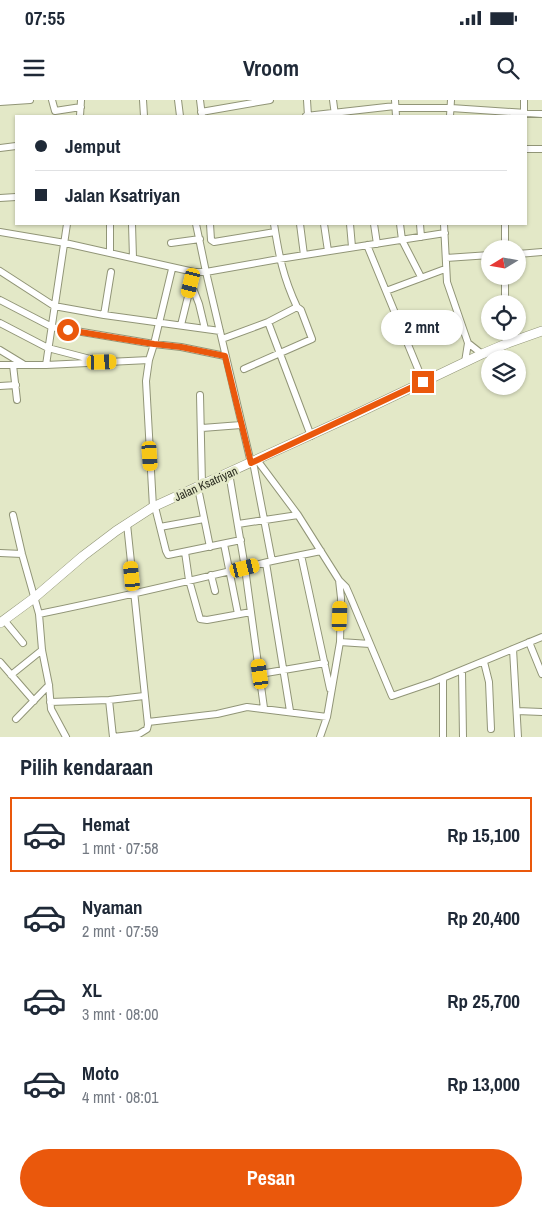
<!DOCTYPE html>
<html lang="id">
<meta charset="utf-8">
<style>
:root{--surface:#fff;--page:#f6f6f7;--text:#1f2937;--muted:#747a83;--line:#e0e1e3;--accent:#ea580c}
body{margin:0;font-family:"Archivo Narrow",sans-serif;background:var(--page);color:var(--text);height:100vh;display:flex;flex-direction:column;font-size:19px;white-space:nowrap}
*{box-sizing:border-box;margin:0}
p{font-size:16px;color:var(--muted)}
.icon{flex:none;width:28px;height:28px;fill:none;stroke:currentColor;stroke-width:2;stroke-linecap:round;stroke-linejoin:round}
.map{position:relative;height:637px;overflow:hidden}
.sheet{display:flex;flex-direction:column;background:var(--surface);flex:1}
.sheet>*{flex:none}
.banner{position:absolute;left:15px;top:15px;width:512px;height:110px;border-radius:0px;box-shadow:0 1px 4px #0004;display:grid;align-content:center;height:110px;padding:0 20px;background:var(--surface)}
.needle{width:32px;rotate:259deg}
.fabs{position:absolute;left:481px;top:140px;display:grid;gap:10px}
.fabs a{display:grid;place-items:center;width:45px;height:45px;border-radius:50%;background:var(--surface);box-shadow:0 1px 4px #0004;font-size:25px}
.end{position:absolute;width:22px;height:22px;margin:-11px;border:6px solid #ea580c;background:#fff;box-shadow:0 0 0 2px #fff}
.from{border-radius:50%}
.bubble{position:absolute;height:35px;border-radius:18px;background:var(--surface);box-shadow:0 1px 4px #0004;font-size:16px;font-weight:700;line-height:35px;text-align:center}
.car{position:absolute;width:15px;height:30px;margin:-15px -8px;border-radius:6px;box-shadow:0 0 4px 1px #0007;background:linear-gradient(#f5c518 24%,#345 0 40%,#f5c518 0 76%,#345 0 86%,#f5c518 0)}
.banner b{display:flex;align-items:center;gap:18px;height:48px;font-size:19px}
.banner b+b{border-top:1px solid var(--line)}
.banner i{width:12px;height:12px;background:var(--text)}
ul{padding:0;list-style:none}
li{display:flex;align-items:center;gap:15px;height:75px;margin:0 10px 8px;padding:0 10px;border:2px solid transparent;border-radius:0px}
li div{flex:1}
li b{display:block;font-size:19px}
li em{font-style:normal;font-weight:700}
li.selected{border-color:var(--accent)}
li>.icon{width:45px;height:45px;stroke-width:1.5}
h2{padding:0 20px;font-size:22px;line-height:60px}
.primary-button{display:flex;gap:10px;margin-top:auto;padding:10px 20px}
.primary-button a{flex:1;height:58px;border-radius:30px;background:var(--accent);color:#fff;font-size:20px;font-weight:700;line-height:58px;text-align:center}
.status{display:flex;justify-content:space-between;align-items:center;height:35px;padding:0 25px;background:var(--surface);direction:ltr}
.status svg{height:14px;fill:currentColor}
header{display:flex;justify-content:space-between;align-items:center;height:65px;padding:0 20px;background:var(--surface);font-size:22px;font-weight:700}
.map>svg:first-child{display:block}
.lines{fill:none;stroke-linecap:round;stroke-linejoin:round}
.street-casing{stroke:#919577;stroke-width:8}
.secondary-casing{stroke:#919577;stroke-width:10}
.street{stroke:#fff;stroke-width:6}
.secondary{stroke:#fff;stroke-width:9}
.route{stroke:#ea580c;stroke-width:6}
.labels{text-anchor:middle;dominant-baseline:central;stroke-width:5;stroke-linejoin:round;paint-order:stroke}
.street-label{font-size:12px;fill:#2d2f23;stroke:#e3e8c7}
</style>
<div class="status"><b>07:55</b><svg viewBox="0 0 49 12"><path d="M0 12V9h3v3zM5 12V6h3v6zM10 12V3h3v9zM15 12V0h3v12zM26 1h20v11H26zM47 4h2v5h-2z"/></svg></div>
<header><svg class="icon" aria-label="menu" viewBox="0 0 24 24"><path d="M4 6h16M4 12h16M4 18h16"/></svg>Vroom<svg class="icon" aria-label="search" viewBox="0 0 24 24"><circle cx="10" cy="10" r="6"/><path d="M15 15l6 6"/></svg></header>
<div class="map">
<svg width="542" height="637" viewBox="0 0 542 637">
<rect width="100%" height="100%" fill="#e3e8c7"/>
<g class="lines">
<defs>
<path id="street" d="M 52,0 L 55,11 L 81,7
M 143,0 L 144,16
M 178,0 L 180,16
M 200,0 L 202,16
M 307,0 L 308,16
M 333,0 L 335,15
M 395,0 L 396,16
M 0,2 L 30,0
M 396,8 L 451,8 L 542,14
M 201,12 L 270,0
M 524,15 L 524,0
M 80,16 L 81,0
M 306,16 L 395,6
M 450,16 L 451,0
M 0,48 L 16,46
M 526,49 L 542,49
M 0,98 L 16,97
M 132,124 L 133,158
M 196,124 L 206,172 L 251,363
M 210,124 L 211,140 L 214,142 L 275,132
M 274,124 C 279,156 283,177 297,207
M 300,124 L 304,155
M 324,124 L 328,151
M 350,124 L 352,147
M 374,124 L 377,144
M 400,124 L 402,140 L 421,177
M 420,124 L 421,137
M 444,124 L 447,182 L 468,243 L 465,262
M 505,124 L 505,149
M 0,132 L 65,143 L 194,172 L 206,172 L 279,159 L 445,133
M 171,143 L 200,139
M 367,145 L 423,281
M 110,153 L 110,124
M 518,154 L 542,152
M 446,158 L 490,155
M 0,171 L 54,206 L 104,215 L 220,231
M 191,183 L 199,204 L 205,229
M 386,191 L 445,169
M 0,200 L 52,227 L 154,244 L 181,247 L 225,256
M 505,204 L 505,176
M 104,215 L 111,172
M 268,222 L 311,336
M 0,223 L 48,248 L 94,260
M 181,225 L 194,172
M 506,231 L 508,243
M 222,239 L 268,222 L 297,207 L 301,210 L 312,239 L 244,269
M 468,243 L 482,254
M 0,250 L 23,264
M 0,265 L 46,265 L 149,260
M 13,265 L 17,300
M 46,265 L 67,124
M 0,286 L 16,285
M 200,295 L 202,385
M 202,328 L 241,325
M 257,360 L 298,415 L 339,480 L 341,498 L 340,542 L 327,617 L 320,637
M 229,373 L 245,468 L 264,608
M 198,388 L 210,447
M 153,407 L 146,281 L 149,260 L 154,244 L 172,169
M 155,407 L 166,451 L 168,455 L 241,440
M 13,415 L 22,454 L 39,514 L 42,550 L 49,585 L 51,609 L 66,637
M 238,424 L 298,415
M 160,427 L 204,419
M 224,444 L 238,514
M 185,452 L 189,480 L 200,519 L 207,520 L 251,512
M 0,453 L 22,454
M 301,455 L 330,589
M 272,461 L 321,451
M 266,463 L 290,611
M 211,475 L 215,491
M 339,480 L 346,487 L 350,496 L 392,596 L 433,582 L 542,537
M 39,514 C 117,498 194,480 272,461 L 253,362
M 4,520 L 23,543
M 340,542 L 370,544
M 529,542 L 542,574
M 513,549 L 518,637
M 0,562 L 34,601
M 484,562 L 489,582 L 491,629
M 462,571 L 463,637
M 260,574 L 325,563
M 11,575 L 42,550
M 443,579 L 443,637
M 109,600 L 113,637
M 50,602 L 109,600 L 144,596
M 517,611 L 542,612
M 16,619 L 49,585
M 148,622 L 217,614 L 247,607 L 327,617
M 113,637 L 139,634 L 147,629 L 148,625 L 127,424"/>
<path id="secondary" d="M 0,523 L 34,498 L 83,456 L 116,431 L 153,407 L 352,316 L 482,254 L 508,243 L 542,231"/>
</defs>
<use href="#street" class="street-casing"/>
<use href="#secondary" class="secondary-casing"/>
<use href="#street" class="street"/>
<use href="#secondary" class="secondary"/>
</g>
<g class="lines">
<path class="route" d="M 68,230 L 154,244 L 181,247 L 225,256 L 251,363 L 423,282"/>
</g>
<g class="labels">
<g class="street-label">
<text transform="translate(206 384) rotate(-24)">Jalan Ksatriyan</text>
</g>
</g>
</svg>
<div class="fabs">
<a><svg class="needle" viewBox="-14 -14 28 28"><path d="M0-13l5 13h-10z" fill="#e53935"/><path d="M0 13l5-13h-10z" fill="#747a83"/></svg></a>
<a><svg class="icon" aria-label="locate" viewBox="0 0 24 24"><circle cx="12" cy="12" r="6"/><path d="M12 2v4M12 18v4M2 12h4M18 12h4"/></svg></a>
<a><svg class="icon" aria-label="layers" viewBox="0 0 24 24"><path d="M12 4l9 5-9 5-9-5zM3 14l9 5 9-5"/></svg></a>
</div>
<i class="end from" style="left:68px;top:230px"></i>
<i class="end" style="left:423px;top:282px"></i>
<div class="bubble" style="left:381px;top:210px;width:82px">2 mnt</div>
<i class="car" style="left:191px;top:183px;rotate:194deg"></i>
<i class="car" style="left:102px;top:262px;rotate:88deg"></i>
<i class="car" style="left:150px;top:356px;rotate:176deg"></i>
<i class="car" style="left:245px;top:468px;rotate:76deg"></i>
<i class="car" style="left:132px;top:476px;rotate:354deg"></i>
<i class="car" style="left:340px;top:516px;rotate:2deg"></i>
<i class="car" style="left:260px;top:574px;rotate:352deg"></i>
<div class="banner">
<b><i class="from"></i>Jemput</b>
<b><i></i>Jalan Ksatriyan</b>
</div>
</div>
<section class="sheet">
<h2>Pilih kendaraan</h2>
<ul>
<li class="selected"><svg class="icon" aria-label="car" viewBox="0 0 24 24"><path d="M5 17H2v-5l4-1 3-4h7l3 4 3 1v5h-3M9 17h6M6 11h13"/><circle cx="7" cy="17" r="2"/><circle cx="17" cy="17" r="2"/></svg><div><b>Hemat</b><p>1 mnt · 07:58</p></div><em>Rp 15,100</em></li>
<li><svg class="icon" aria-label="car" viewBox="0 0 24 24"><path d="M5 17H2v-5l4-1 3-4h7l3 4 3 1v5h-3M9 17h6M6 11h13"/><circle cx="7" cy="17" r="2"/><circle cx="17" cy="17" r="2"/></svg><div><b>Nyaman</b><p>2 mnt · 07:59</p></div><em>Rp 20,400</em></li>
<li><svg class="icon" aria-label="car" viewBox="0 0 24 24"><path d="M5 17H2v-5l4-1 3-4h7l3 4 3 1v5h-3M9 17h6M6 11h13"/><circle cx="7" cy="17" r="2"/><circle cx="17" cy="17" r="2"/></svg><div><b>XL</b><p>3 mnt · 08:00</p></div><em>Rp 25,700</em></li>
<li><svg class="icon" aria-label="car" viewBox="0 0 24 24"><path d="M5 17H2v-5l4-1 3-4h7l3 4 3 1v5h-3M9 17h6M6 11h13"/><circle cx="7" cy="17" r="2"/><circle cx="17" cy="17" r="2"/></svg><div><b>Moto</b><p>4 mnt · 08:01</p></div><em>Rp 13,000</em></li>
</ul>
<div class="primary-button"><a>Pesan</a></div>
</section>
